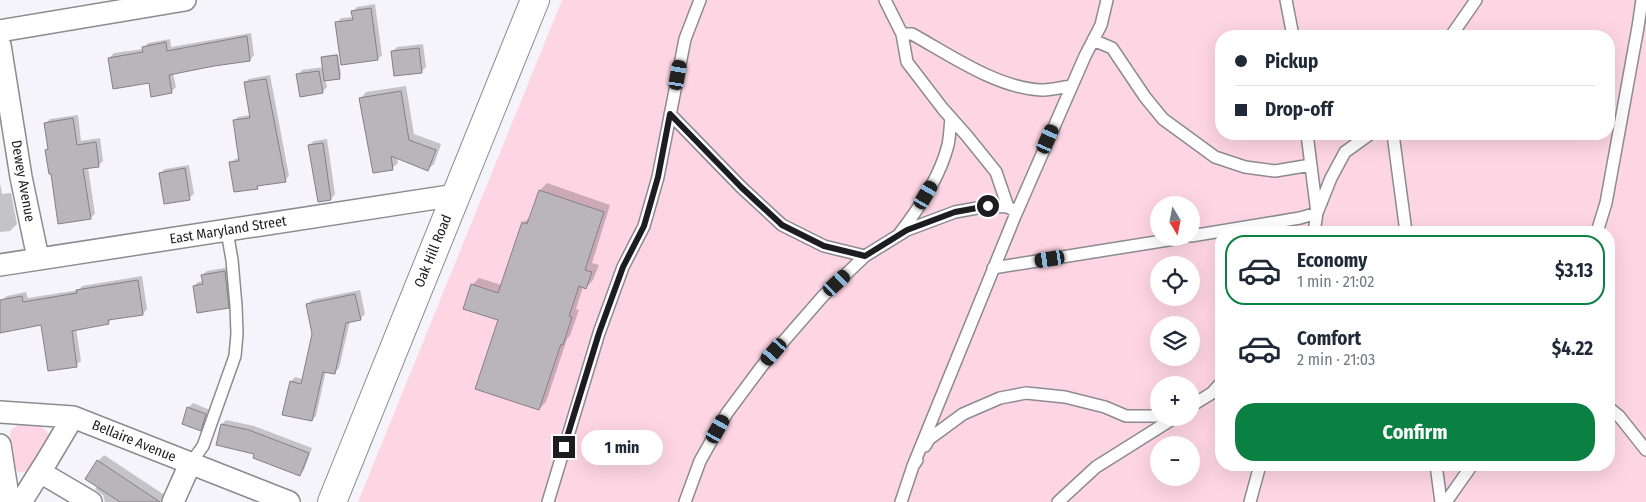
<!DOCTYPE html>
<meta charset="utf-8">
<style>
:root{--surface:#fff;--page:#f2f2f3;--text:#1f2937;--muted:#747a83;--line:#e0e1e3;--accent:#0b8043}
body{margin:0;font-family:"Fira Sans Condensed",sans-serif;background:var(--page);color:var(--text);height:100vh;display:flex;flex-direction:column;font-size:19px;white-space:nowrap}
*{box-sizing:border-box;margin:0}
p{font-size:16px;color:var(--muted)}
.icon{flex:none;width:28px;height:28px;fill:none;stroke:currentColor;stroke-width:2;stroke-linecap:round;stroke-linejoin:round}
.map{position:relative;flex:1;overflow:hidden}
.drawer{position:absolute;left:1215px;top:226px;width:400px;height:245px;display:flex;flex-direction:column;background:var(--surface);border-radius:20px;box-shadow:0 5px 20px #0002}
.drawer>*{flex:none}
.guide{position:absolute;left:1215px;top:30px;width:400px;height:110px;border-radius:20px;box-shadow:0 5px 20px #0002;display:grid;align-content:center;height:110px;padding:0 20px;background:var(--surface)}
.needle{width:32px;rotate:170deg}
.tools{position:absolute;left:1150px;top:196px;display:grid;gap:10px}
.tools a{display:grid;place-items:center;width:50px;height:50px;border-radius:50%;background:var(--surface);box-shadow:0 5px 20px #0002;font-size:25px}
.end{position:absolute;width:22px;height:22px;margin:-11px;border:6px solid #1d1c1f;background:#fff;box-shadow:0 0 0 2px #fff}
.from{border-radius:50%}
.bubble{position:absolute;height:35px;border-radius:18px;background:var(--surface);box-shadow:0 5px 20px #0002;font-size:16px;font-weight:700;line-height:35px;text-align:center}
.car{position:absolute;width:15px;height:30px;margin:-15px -8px;border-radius:6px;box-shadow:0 0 4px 1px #0007;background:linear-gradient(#222 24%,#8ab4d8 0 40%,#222 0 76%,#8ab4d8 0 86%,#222 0)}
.guide b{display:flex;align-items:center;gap:18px;height:48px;font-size:19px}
.guide b+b{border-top:1px solid var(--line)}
.guide i{width:12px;height:12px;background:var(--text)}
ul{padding:9px 0 0;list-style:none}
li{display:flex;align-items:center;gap:15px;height:70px;margin:0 10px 8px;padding:0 10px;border:2px solid transparent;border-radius:20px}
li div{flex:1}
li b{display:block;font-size:19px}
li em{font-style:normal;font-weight:700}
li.current{border-color:var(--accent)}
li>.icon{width:45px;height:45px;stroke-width:1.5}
.cta{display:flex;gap:10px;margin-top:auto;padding:10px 20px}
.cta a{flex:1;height:58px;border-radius:20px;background:var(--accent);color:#fff;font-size:20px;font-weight:700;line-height:58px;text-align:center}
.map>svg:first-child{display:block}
.green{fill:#fed5e3;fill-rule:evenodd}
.shadow{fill:#0003}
.building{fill:#bab5ba;stroke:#858085}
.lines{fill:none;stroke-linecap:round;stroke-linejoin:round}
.service-casing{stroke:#8c8b90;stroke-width:14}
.minor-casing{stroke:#8c8b90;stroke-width:24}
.secondary-casing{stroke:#8c8b90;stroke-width:30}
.service{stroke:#fff;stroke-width:11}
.minor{stroke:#fff;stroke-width:21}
.secondary{stroke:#fff;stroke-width:28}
.route{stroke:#1d1c1f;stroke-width:6}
.labels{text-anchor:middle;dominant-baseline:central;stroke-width:5;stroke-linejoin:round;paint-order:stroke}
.street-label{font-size:14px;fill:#1d1c1f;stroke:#fff}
</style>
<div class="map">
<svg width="1646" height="502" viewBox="0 0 1646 502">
<rect width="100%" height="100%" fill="#f5f4fb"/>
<path class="green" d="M 562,0 L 1646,0 L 1646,502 L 358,502 ZM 1221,36 L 1609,36 L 1609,134 L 1221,134 ZM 1159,205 L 1191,205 L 1191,238 L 1159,238 ZM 1221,232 L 1609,232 L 1609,465 L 1221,465 ZM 1159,265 L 1191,265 L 1191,298 L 1159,298 ZM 1159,325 L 1191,325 L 1191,358 L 1159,358 ZM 1159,385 L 1191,385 L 1191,418 L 1159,418 ZM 1159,445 L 1191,445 L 1191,478 L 1159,478 Z
M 22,422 C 33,424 42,425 49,434 L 49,440 L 31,467 L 27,471 L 20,473 L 16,470 L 10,436 L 11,430 Z"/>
<path class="shadow" d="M 375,4 L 382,55 L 378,59 L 337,23 L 341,18 L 354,17 L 353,11 L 357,7 Z
M 251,33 L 254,55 L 250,60 L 173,73 L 176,87 L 171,92 L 150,82 L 109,58 L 114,53 L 143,49 L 148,43 L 170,39 L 171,47 Z
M 423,44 L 426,67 L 421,72 L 392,52 L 397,47 Z
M 338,54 L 341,75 L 339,77 L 325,79 L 327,87 L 322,92 L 298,75 L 302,70 L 324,67 L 322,58 L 324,56 Z
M 270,75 L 289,176 L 285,180 L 260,184 L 257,188 L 231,163 L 235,159 L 240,158 L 235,120 L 238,117 L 250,115 L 245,83 L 249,79 Z
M 406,86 L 414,134 L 441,144 L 434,164 L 428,169 L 397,158 L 398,163 L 392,168 L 361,98 L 366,92 Z
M 78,115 L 81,141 L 100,138 L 103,161 L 99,165 L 88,167 L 95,214 L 90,218 L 52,173 L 46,150 L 49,147 L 46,123 L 50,119 Z
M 327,139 L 335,194 L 331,199 L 309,145 L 314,141 Z
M 189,165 L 194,194 L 189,198 L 160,173 L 165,169 Z
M 0,183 L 2,194 L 11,193 L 17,224 L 10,231 L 0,232 Z
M 547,183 L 610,205 L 592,263 L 599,265 L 593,280 L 586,288 L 583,287 L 576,309 L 579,310 L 570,336 L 567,339 L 546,402 L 539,409 L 499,320 L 472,285 L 479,278 L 502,285 L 523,223 L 531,216 L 540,190 Z
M 230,267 L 232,302 L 228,307 L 194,286 L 198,282 L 203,281 L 202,275 L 207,271 Z
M 142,276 L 147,309 L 143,314 L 113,318 L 108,323 L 76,328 L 81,361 L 76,365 L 42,323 L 0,332 L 0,301 L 7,296 L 26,292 L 28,298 L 79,290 L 82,286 Z
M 360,290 L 365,314 L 360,319 L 350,321 L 339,368 L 334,373 L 326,371 L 316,416 L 312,420 L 291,382 L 295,377 L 303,379 L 314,334 L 308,304 L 312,300 Z
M 193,403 L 210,410 L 205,425 L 200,429 L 188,408 Z
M 226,420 L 254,426 L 312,448 L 304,470 L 300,474 L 256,453 L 222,424 Z
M 104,455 L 166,496 L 168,502 L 105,502 L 103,495 L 95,489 L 98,486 L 98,461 Z"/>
<path class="building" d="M 371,8 L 378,60 L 341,65 L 335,22 L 353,20 L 351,11 Z
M 247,36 L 250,61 L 214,66 L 169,75 L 172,93 L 151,97 L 149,83 L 113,89 L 108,58 L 143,52 L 142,47 L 166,42 L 167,51 Z
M 419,48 L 422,73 L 394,76 L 391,51 Z
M 337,55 L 340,79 L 324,81 L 321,57 Z
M 319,71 L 323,93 L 300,97 L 296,74 Z
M 266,79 L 286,182 L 257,186 L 258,189 L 234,192 L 229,162 L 239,161 L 233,120 L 250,118 L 244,82 Z
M 401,91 L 409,140 L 436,150 L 428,171 L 391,156 L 393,170 L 373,173 L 359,98 Z
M 73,118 L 77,145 L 96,142 L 99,167 L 83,169 L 91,219 L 58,224 L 51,174 L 49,174 L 45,150 L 48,149 L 44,123 Z
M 323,143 L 331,200 L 318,202 L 308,145 Z
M 185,168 L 190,200 L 164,204 L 159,173 Z
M 539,190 L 604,212 L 585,270 L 592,272 L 586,289 L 579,286 L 569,316 L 572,317 L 563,345 L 561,344 L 539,410 L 475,389 L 498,320 L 463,309 L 471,284 L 498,293 L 522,222 L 527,224 Z
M 225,271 L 229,308 L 197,313 L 193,286 L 203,284 L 201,275 Z
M 138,280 L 143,315 L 108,320 L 109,324 L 72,331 L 77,367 L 48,371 L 41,325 L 0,333 L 0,300 L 22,296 L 23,302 L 77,293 L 76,290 Z
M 355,294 L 361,320 L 346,323 L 335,374 L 323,372 L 312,421 L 282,415 L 290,381 L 301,384 L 312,334 L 306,304 Z
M 187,407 L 206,414 L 201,431 L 182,424 Z
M 221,424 L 249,430 L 309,453 L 300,476 L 253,458 L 254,454 L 216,445 Z
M 97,460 L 160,502 L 120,502 L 85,479 Z"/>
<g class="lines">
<defs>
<path id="service" d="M 885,0 L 902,34 L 912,34 C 950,55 997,88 1041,90 C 1051,90 1062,87 1072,86
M 1286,0 L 1293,36
M 902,34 L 907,62 L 943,109 L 967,136 L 996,172 L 1008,207 L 1013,210
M 1451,36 L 1476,0
M 1093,40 L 1112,48 L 1145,97 L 1163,119 L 1215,157 L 1245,167 L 1275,171 L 1311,165
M 670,114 L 741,187 L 782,225 L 824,246 L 865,256
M 1393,134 L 1406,232
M 1314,232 L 1317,213 L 1331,178 L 1345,152 L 1370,134
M 1597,232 L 1606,203 L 1638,27 L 1642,0
M 900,233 C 920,207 940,177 948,145 C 950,136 950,126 951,118
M 1191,236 L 1300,218 L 1317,213 L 1307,134
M 993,268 L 1181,238
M 1191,406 L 1212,393 L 1221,383
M 1609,408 L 1619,416 L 1646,450
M 925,446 L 929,439 L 963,414 L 1000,398 L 1026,393 L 1065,397 L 1105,407 L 1126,416 L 1159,416
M 190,464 L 203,446 L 235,356 L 237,334 L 236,306 L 232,260 L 227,231
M 1436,465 L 1441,502
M 913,466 L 1015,216 L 1085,56 L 1101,25 L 1107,0
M 548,502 L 599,333 L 623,267 L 644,226 L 658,177 L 685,39 L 700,0
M 685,502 L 700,461 L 727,413 L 762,366 L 823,296 L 865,256 L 907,230 L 955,212 L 988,206 L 1008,207
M 901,502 L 913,466 L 917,460
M 1058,502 L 1096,467 L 1174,418
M 1250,502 L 1260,465
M 1446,502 L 1472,465"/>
<path id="minor" d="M 0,31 L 185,0
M 0,45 L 21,177 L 38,258
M 0,265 L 456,195
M 0,412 L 73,417
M 0,445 L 9,502
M 40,472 L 91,502
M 21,502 L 48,459 L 73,417 L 289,502
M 173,502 L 190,464"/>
<path id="secondary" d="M 332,502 L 535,0"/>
</defs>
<use href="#service" class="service-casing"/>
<use href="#minor" class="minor-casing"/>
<use href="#secondary" class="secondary-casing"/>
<use href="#service" class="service"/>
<use href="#minor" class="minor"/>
<use href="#secondary" class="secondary"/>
</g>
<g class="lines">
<path class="route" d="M 564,447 L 599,333 L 623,267 L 644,226 L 658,177 L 670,114 L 741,187 L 782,225 L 824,246 L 865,256 L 907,230 L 955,212 L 988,206"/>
</g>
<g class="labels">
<g class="street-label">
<text transform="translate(23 181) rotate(80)">Dewey Avenue</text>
<text transform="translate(228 230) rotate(-9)">East Maryland Street</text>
<text transform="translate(433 251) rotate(-68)">Oak Hill Road</text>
<text transform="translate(134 441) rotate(22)">Bellaire Avenue</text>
</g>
</g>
</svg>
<div class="tools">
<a><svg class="needle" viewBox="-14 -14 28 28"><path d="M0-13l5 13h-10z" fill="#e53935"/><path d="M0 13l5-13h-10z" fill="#747a83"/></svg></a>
<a><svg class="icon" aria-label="locate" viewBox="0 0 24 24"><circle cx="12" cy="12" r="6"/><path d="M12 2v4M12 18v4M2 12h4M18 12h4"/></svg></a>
<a><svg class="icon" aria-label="layers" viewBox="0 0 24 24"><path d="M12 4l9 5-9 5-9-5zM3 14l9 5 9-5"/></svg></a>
<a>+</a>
<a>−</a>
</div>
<i class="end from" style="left:988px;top:206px"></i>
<i class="end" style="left:564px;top:447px"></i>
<div class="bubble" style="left:581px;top:430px;width:82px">1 min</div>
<i class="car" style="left:678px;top:75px;rotate:10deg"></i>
<i class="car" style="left:1048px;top:139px;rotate:24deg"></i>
<i class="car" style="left:926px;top:195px;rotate:30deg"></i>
<i class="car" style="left:1050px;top:259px;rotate:261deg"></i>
<i class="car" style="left:837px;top:283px;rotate:47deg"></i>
<i class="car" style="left:774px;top:352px;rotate:221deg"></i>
<i class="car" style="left:718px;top:429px;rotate:29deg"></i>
<div class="guide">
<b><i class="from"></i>Pickup</b>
<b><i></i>Drop-off</b>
</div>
<section class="drawer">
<ul>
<li class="current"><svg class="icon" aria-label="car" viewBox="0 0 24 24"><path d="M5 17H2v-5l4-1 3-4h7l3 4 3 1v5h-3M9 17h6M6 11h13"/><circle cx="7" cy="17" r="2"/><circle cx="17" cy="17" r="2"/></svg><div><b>Economy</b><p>1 min · 21:02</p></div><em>$3.13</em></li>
<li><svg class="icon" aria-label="car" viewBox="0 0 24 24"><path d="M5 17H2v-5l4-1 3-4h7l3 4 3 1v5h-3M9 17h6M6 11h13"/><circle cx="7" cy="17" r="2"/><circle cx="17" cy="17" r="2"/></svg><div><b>Comfort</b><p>2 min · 21:03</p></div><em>$4.22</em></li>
</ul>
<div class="cta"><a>Confirm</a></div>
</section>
</div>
